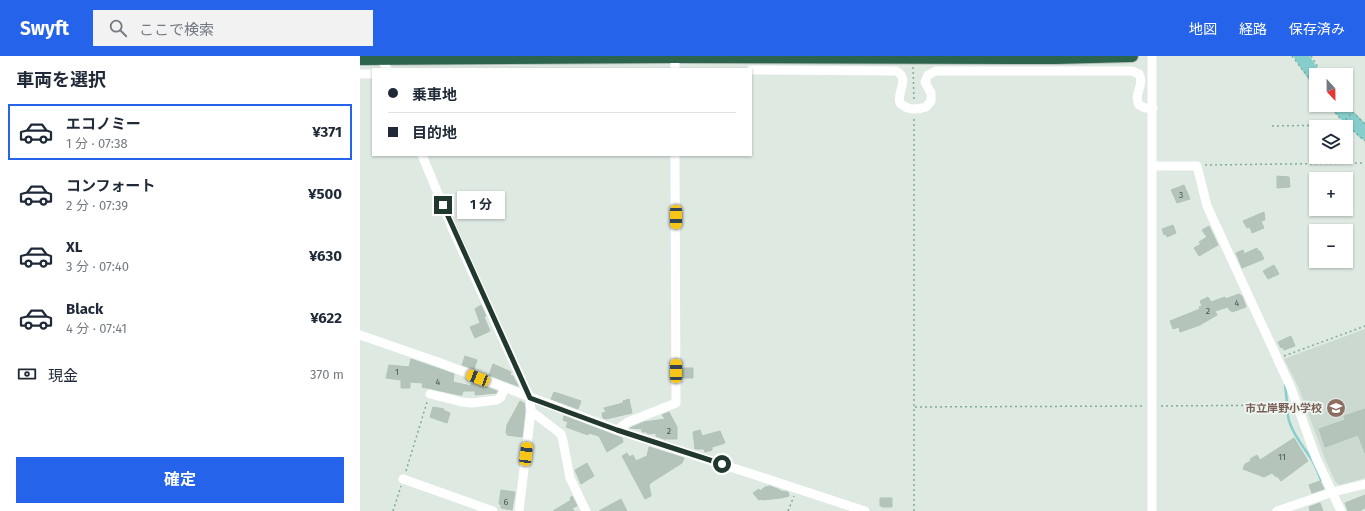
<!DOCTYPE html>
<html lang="ja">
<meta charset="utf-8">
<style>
:root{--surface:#fff;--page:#f2f2f3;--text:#1f2937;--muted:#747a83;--line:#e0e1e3;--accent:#2563eb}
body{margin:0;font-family:"Fira Sans","Noto Sans JP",sans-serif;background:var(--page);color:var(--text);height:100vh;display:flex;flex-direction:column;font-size:15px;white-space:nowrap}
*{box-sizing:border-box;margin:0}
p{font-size:13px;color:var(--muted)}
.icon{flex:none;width:22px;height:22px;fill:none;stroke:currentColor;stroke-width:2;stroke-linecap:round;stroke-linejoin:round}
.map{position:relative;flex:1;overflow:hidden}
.side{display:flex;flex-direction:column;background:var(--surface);width:360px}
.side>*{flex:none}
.top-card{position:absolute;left:12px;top:12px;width:380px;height:88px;border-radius:0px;box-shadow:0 1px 3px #0004;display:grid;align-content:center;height:88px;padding:0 16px;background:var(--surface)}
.needle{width:26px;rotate:158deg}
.tools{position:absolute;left:949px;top:12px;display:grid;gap:8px}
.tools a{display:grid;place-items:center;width:44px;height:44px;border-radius:0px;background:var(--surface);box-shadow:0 1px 3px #0004;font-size:20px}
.end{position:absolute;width:18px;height:18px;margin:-9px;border:5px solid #20382d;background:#fff;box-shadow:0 0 0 2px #fff}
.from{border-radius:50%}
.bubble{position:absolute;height:28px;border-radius:0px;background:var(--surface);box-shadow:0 1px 3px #0004;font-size:13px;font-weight:700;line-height:28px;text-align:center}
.car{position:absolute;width:12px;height:24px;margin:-12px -6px;border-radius:5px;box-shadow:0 0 3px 1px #0007;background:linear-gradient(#f5c518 24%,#345 0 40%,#f5c518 0 76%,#345 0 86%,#f5c518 0)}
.top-card b{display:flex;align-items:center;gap:14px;height:38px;font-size:15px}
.top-card b+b{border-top:1px solid var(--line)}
.top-card i{width:10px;height:10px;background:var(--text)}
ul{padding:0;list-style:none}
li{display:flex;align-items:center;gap:12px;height:56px;margin:0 8px 6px;padding:0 8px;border:2px solid transparent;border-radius:0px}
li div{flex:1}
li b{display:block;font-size:15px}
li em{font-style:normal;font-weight:700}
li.current{border-color:var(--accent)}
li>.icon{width:36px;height:36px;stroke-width:1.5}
h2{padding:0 16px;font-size:18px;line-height:48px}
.pay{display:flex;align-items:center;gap:10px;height:44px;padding:0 16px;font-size:15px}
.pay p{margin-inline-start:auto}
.button{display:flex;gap:8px;margin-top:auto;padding:8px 16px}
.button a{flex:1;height:46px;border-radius:0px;background:var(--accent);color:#fff;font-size:16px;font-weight:700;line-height:46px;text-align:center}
header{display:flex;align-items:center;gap:24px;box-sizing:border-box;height:56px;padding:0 20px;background:var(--accent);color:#fff}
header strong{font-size:19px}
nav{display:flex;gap:22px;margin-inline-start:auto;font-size:14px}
.search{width:280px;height:36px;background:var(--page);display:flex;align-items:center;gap:10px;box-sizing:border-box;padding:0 14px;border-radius:0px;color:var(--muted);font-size:15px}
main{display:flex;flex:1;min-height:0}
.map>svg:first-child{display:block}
.built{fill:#ccd9d1}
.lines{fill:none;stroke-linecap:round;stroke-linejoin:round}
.stream{stroke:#86cecc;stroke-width:2.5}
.river{stroke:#86cecc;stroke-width:14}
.building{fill:#b4c4bb;stroke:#b1c3b8}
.highway-casing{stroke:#bcc3c0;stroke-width:14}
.path{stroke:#7fac96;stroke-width:1.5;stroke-dasharray:2 3;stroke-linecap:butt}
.minor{stroke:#fff;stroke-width:9}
.highway{stroke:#2d644e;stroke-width:12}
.route{stroke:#20382d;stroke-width:5}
.labels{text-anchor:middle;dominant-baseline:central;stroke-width:3.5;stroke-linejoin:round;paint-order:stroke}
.number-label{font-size:9px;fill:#455b50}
.education-label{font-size:11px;font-weight:bold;fill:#785e54;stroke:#eef6f1;text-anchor:end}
</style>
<header>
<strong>Swyft</strong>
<div class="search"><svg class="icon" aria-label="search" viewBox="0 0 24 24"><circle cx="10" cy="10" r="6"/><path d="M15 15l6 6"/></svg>ここで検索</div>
<nav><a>地図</a><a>経路</a><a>保存済み</a></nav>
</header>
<main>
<section class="side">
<h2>車両を選択</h2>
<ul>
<li class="current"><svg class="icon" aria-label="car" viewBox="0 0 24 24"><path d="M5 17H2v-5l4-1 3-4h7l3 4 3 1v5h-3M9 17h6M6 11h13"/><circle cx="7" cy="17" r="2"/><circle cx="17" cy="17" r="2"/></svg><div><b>エコノミー</b><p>1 分 · 07:38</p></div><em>¥371</em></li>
<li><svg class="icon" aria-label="car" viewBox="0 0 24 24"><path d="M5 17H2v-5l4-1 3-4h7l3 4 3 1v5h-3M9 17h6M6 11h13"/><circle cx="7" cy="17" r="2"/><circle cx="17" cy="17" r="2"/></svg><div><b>コンフォート</b><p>2 分 · 07:39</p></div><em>¥500</em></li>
<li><svg class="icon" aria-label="car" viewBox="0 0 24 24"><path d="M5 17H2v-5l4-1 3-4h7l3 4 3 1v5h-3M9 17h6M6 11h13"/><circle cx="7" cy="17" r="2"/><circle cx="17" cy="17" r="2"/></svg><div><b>XL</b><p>3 分 · 07:40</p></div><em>¥630</em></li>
<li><svg class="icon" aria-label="car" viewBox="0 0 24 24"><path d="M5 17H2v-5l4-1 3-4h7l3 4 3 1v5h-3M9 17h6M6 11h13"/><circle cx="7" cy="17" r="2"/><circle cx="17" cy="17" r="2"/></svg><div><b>Black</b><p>4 分 · 07:41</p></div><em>¥622</em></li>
</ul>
<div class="pay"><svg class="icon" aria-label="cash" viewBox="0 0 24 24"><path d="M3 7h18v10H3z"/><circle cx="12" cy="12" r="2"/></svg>現金<p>370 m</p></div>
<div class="button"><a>確定</a></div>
</section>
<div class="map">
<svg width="1005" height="455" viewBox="0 0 1005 455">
<rect width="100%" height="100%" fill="#dee9e2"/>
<path class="built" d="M 1005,273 L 1005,422 L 980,429 L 976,427 L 965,403 L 938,330 L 924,303 Z"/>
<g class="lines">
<path class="stream" d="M 925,329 L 927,346
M 927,353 C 928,372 940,386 950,401 C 955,408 958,416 961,424"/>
<path class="river" d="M 941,0 L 956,22
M 977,49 L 1005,77"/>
</g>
<path class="building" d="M 917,120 L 929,121 L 930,131 L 917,132 Z
M 824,129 L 830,143 L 817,147 L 811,134 Z
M 904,156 L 905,164 L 901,165 L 904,172 L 892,177 L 890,171 L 887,172 L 883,165 Z
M 813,169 L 816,177 L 807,181 L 806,178 L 804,179 L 802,173 Z
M 849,170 L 858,189 L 839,200 L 834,192 L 841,188 L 839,186 L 847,181 L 842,174 Z
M 897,192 L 898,195 L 900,195 L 904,203 L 882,212 L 876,197 L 883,194 L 884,198 Z
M 914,209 L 919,218 L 908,223 L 903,215 Z
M 879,238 L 882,240 L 886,251 L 872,256 L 871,254 L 870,255 L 868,251 L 855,255 L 857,259 L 840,269 L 820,276 L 819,271 L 813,273 L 810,265 L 840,253 L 839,251 L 842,250 L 840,245 L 848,241 L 851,246 L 865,241 L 865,243 Z
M 121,249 L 126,260 L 124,261 L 130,275 L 115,282 L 110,271 L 120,267 L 115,253 Z
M 931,280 L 935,290 L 924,294 L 923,291 L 921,292 L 918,286 Z
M 105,300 L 117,304 L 114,313 L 102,309 Z
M 51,303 L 94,318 L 93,326 L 111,330 L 111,328 L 116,327 L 137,335 L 136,337 L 115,339 L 115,335 L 103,335 L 102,339 L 100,339 L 62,331 L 63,327 L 50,326 L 50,332 L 41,332 L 41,324 L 26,322 L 29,309 L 49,311 Z
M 133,308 L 151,316 L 150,319 L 153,320 L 158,330 L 129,319 Z
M 322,312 L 333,312 L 333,322 L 322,322 Z
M 194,336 L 221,345 L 218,353 L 191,343 Z
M 269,343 L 272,357 L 246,363 L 243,362 L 242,357 L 246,356 L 244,352 L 263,347 L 263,345 Z
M 160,345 L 164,347 L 165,355 L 162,381 L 147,379 L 147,377 L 146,377 L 147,369 Z
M 73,351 L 84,353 L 83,354 L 90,357 L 87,367 L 70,361 Z
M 1005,353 L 1005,397 L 998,379 L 965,391 L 959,373 L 985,364 L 984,360 Z
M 309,356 L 317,371 L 317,383 L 304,383 L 296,380 L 296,377 L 288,378 L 287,376 L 282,376 L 282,373 L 270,372 L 284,366 L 305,363 L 302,359 Z
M 204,360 L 262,382 L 263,386 L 247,396 L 239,380 L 229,377 L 228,379 L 206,371 L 208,366 L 203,364 Z
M 340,374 L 342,380 L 360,375 L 365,387 L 352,391 L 352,394 L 345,396 L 344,393 L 335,393 L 333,376 Z
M 934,382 L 948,405 L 921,425 L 917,420 L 916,421 L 912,417 L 904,421 L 883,413 L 885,408 L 891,405 L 890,403 L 897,399 L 900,404 Z
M 289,391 L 324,402 L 322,407 L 292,426 L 289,429 L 291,440 L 285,443 L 262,400 L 267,397 L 269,401 L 273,399 L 276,405 L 287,400 Z
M 227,407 L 234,420 L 221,428 L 215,414 Z
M 960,425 L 964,433 L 952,437 L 949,429 Z
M 410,430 L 420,434 L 420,435 L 428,436 L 429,440 L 421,442 L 402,444 L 401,443 L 399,444 L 393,437 L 399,433 L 400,435 L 405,431 Z
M 141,434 L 155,436 L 152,454 L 141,452 L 141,449 L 139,448 Z
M 1005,439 L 1005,452 L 1001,454 L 1001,455 L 988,455 L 985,447 Z
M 212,440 L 217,450 L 212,452 L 214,455 L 193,455 L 211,444 L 210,442 Z
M 520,442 L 532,442 L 532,451 L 522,451 L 522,450 L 520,450 Z
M 261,443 L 267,455 L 239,455 Z
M 960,447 L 963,455 L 950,455 L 949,451 Z"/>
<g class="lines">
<defs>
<path id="highway" d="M 0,3 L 315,1 L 696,2 L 772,0"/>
</defs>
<use href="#highway" class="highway-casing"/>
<path class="path" d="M 932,0 L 956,31
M 951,0 L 963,19
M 553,11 L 554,45
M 969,49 L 983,66 L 1005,85
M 985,49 L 1005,68
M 912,70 L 974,69 L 983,66 L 992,57
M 845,109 L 1005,107
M 924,300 L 1005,270
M 801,350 L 929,349
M 555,351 L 785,350
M 46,415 L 67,346
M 33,455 L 41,430
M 428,455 L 434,440
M 554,455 L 554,61"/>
<path class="minor" d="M 20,0 L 27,13
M 792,0 L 792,455
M 315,13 L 315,0
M 391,14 L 536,15 C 551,23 536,36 540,47 C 547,54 557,54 566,51 L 571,45 L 571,37 L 565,26 L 568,19 L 576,15 L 772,15 L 779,18 C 785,30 773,37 779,49 L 785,52 L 793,52
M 0,18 L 13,18
M 62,99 L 93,174 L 170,342 L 171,355 L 159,455
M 793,110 L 837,110 L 847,150 L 931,332 L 956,402 L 981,455
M 0,279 L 78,306 L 257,374 L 505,455
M 70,338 L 102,346 L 112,347 L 137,344 L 141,341 L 145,332
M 171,355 L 201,378 L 203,385 L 210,422 L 226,455
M 257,374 L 268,366 L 316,347 L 315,99
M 43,423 L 133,455
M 917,455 L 973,436 L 1005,428"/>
<use href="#highway" class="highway"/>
</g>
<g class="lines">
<path class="route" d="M 83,149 L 170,342 L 257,374 L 362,408"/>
</g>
<defs>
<symbol id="school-disc" viewBox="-11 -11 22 22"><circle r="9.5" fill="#8d6e63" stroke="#eef6f1"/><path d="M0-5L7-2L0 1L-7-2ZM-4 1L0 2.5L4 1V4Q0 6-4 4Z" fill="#fff"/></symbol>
</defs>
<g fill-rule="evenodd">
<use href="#school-disc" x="965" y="341" width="22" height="22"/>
</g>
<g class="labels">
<g class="number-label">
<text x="821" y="139">3</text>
<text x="877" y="247">4</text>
<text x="848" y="255">2</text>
<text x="37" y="316">1</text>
<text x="78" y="326">4</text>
<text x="309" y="375">2</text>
<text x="922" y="401">11</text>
<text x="146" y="446">6</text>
</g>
<g class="education-label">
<text x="962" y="352">市立岸野小学校</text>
</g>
</g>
</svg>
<div class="tools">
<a><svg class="needle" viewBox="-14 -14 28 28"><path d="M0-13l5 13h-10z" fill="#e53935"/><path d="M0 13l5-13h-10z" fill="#747a83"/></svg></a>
<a><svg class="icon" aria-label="layers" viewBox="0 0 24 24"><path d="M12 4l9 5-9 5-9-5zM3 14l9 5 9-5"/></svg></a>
<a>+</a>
<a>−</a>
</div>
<i class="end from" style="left:362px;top:408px"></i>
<i class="end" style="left:83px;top:149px"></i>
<div class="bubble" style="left:97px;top:135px;width:48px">1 分</div>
<i class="car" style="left:316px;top:161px;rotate:180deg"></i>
<i class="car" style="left:316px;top:315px;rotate:0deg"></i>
<i class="car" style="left:118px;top:322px;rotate:291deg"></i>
<i class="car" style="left:166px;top:398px;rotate:7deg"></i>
<div class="top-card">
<b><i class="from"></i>乗車地</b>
<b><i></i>目的地</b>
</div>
</div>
</main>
